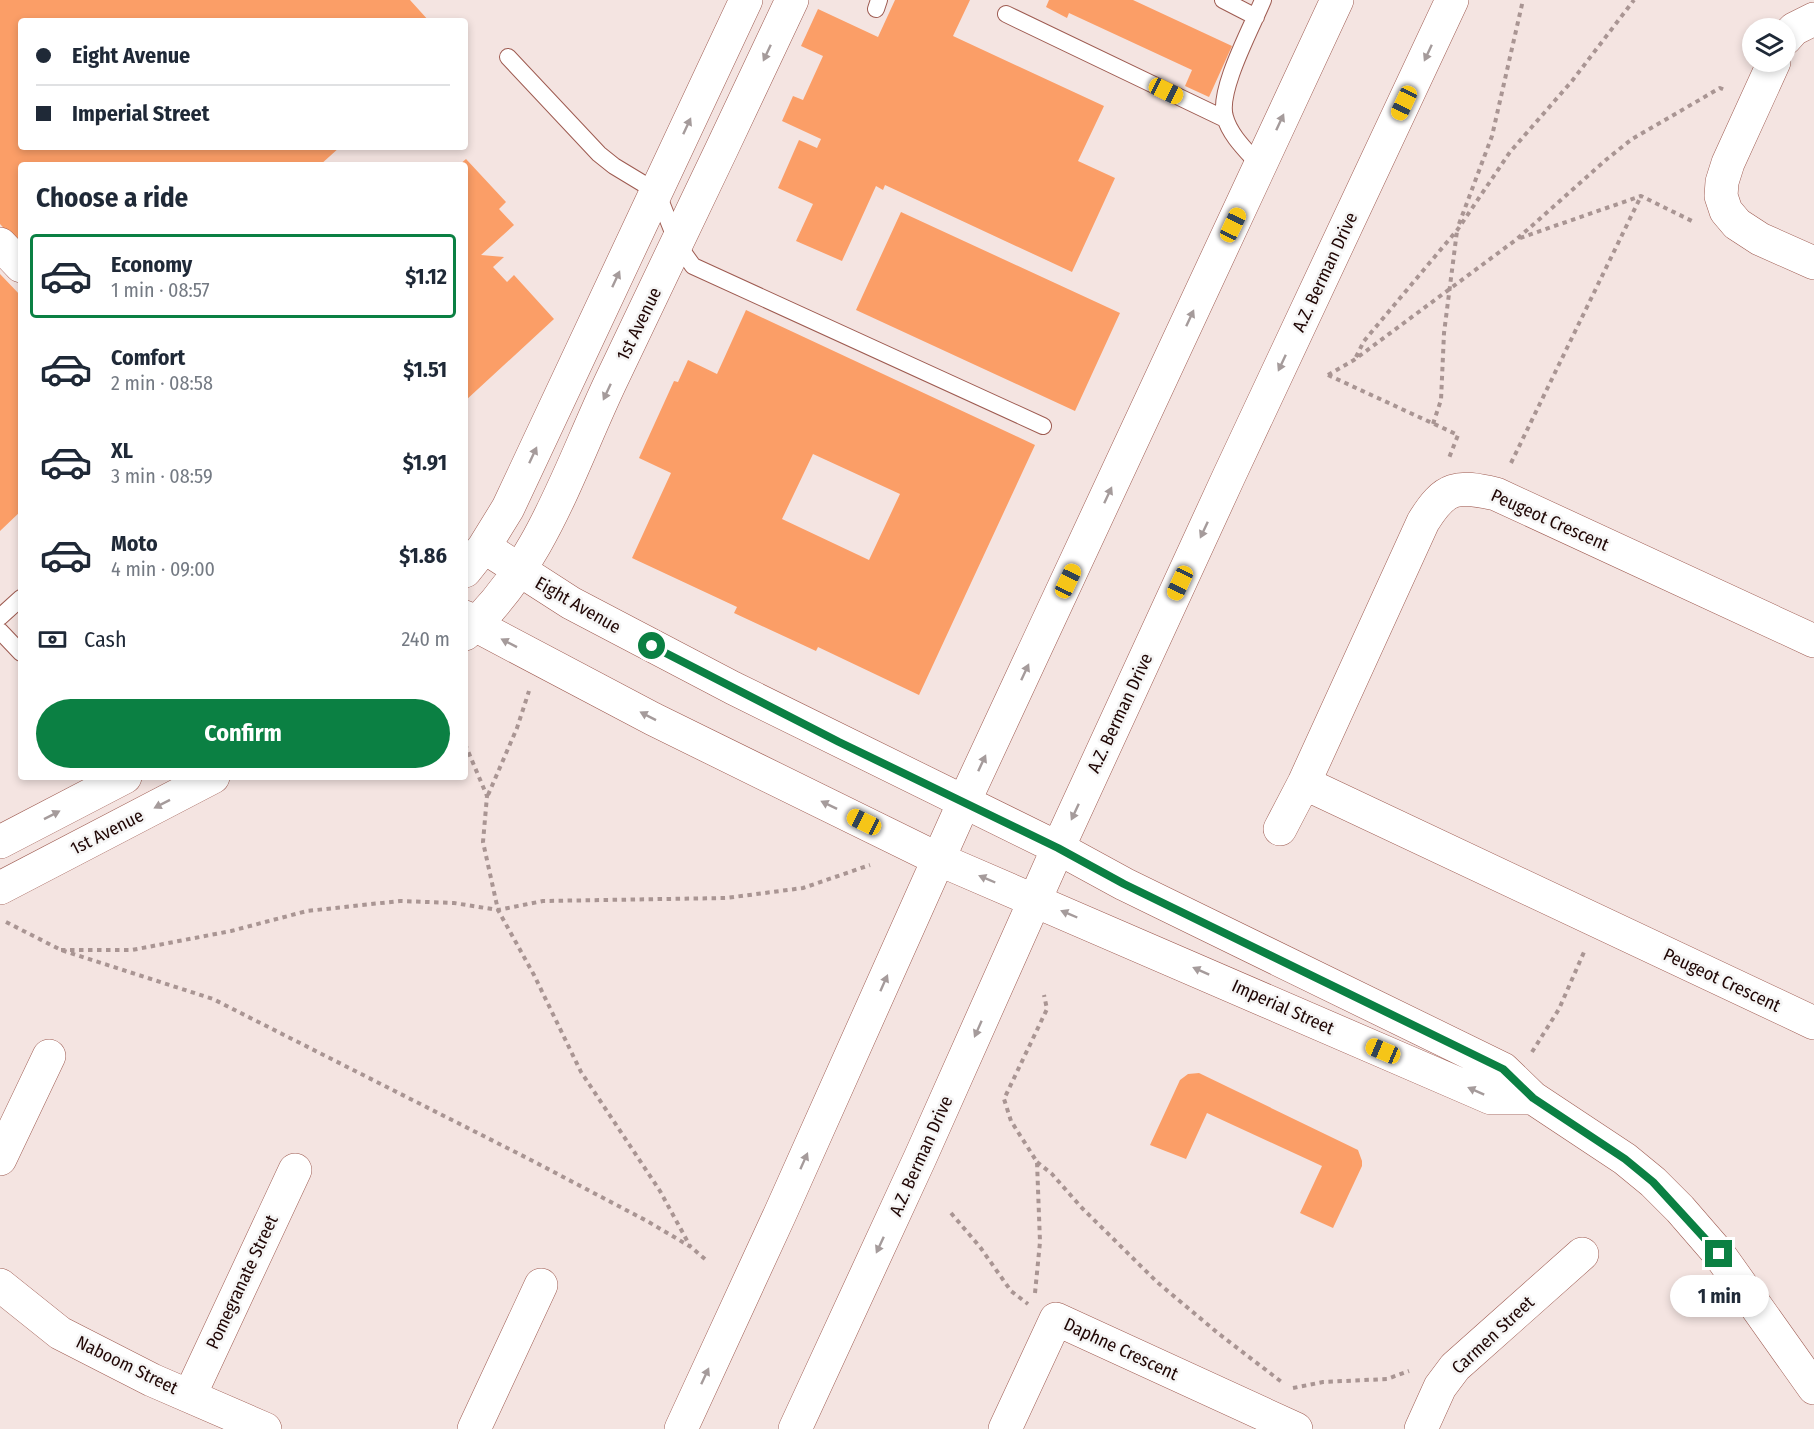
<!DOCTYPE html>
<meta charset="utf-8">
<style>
:root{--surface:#fff;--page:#f6f6f7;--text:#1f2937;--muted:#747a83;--line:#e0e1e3;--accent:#0b8043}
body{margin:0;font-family:"Fira Sans Condensed",sans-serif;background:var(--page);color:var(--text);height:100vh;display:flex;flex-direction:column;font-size:22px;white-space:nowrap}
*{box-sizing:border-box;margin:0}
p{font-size:20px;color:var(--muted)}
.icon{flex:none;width:33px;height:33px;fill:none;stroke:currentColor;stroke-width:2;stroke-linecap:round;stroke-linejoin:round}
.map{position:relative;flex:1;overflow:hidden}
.side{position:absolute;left:18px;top:162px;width:450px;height:618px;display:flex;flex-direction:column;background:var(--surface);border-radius:6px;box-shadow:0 3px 9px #0003}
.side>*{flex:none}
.top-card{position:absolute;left:18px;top:18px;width:450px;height:132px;border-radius:6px;box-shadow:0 3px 9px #0003;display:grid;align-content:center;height:132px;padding:0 18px;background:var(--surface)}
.fabs{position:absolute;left:1742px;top:18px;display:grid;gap:12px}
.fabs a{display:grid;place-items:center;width:54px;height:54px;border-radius:50%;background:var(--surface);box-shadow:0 3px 9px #0003;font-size:30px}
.end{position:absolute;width:27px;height:27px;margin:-14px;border:8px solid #0b8043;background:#fff;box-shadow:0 0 0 3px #fff}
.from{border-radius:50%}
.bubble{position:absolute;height:42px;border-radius:21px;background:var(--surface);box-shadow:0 3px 9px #0003;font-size:20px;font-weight:700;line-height:42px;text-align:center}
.car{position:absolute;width:18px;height:36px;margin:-18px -9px;border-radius:8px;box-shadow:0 0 4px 2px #0007;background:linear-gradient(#f5c518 24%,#345 0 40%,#f5c518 0 76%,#345 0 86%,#f5c518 0)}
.top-card b{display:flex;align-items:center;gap:21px;height:57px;font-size:22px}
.top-card b+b{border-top:2px solid var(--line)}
.top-card i{width:15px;height:15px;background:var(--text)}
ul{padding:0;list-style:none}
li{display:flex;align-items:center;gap:18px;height:84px;margin:0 12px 9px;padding:0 6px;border:3px solid transparent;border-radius:6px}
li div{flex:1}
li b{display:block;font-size:22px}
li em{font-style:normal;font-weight:700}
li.on{border-color:var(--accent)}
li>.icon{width:54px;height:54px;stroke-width:1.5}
h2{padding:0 18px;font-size:27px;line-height:72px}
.pay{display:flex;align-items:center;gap:15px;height:66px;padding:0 18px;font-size:22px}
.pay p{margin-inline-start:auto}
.button{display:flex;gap:12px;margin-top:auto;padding:12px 18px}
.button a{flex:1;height:69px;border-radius:36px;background:var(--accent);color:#fff;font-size:24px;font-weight:700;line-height:69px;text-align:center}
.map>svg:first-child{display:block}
.building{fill:#fb9e67;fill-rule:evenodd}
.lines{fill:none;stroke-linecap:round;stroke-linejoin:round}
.lane-casing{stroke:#9e5b51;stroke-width:18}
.street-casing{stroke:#9e5b51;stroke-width:34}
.secondary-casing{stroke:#9e5b51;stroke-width:34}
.path{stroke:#a99593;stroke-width:4;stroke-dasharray:4.5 4.5;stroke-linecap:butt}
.lane{stroke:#fff;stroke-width:16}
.street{stroke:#fff;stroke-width:33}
.secondary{stroke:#fff;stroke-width:33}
.oneway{fill:#a59b9b}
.route{stroke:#0b8043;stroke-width:8}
.labels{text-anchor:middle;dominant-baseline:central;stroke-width:5;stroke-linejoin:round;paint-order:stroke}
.street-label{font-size:18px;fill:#1f0604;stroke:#f5f5f5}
</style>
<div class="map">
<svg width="1814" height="1429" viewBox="0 0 1814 1429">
<rect width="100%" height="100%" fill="#f4e4e1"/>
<path class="building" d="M 0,0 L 410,0 L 429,21 L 21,21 L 21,147 L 340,147 L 320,165 L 21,165 L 21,247 L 0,224 Z
M 895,0 L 970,0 L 953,36 L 1104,106 L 1078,161 L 1115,178 L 1072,272 L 885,185 L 883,190 L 876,186 L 842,261 L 796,241 L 813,204 L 778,188 L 799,140 L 817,148 L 821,139 L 782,121 L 793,96 L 803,100 L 823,56 L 801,46 L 818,9 L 878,37 Z
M 1049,0 L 1133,0 L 1232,46 L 1209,97 L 1185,86 L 1192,70 L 1069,13 L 1067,18 L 1046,7 Z
M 466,159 L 506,202 L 499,209 L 514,225 L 481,255 L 504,257 L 493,267 L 507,282 L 514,275 L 554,319 L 465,401 L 465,165 L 459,165 Z
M 901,212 L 1120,313 L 1075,411 L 856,310 Z
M 0,274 L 21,296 L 21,511 L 0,531 Z
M 746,310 L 1035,445 L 919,695 L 818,647 L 816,651 L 734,613 L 737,607 L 632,558 L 671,473 L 639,458 L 674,381 L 678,382 L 688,360 L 717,374 ZM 813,454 L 900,494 L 869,560 L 782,519 Z
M 1199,1073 L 1358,1150 L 1362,1161 L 1362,1166 L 1333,1228 L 1300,1213 L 1322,1166 L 1207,1113 L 1186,1159 L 1150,1145 L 1180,1080 L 1188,1074 Z"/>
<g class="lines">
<defs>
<path id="lane" d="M 1223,0 L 1256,17
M 876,9 L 879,0
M 1006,14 L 1225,119
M 508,57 L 599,154 L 614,166 L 657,192 L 678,245 L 693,266 L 1043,426
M 1260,166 C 1248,152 1230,136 1225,117 C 1217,91 1252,27 1263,0
M 0,617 L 21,598
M 0,631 L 21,653"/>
<path id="street" d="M 1785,39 L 1794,29 L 1814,19
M 1774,62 L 1728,163 L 1722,182 L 1721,196 L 1726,211 L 1737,224 L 1760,239 L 1814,263
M 0,244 L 21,266
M 1304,783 L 1814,1023
M 1280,829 L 1304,783 L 1423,522 C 1445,486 1457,485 1496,494 L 1814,641
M 0,1159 L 49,1056
M 0,1285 L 60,1333 L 152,1380 L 265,1429
M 190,1395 L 295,1170
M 474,1429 L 541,1285
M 1005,1429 L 1056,1319 L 1296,1429
M 1421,1429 L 1440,1387 L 1455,1367 L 1582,1254"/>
<path id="secondary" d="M 484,547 L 571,603 L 733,688 L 1058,848 L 1124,884 L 1503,1069 L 1533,1098 L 1625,1159 L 1653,1182 L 1680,1209 L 1719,1254 L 1814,1388
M 465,571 L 484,547 L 508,508 L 746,0
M 465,617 L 475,625 L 653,719 L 938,859 L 1491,1098 L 1533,1098
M 465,634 C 541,565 568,472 611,381 C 672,255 732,127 792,0
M 0,842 L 125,777
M 0,888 L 213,777
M 681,1429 L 780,1214 L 964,802 L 1337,0
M 795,1429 L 920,1158 L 1058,848 L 1229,476 L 1452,0"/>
</defs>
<use href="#lane" class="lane-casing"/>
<use href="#street" class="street-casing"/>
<use href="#secondary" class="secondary-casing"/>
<path class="path" d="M 1459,224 L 1492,136 L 1523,0
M 1520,238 L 1641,196 L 1694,222
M 1356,357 L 1364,341 L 1458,229 L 1510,152 L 1572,81 L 1634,0
M 1328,375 L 1354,360 L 1517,239 L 1607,159 L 1632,139 L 1720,88 L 1725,90
M 1328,375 L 1458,435 L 1449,458
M 1433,424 L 1441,400 L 1444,333 L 1457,231
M 1511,463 L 1641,196
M 465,744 L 487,796 L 483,842 L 498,910 L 534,975 L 581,1072 L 660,1191 L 690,1246
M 488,795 L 517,728 L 529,691
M 6,922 L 61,950 L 213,999 L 529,1159 L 647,1221 L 691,1247 L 706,1260
M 61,950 L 132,950 L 231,931 L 307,911 L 400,901 L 454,903 L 498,910 L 543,901 L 726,898 L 803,888 L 870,865
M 1532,1052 L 1559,1009 L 1584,952
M 1037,1162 L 1052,1174 L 1082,1208 L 1157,1282 L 1219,1334 L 1283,1383
M 951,1213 L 980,1247 L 1011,1291 L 1028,1304
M 1035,1293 L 1040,1242 L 1037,1162 L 1011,1121 L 1004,1099 L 1047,1009 L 1044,995
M 1293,1388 L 1323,1382 L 1387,1379 L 1409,1371"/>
<use href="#lane" class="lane"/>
<use href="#street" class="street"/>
<use href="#secondary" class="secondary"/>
</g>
<defs><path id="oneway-solid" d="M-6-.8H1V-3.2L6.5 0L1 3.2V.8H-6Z" transform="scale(1.5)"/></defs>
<g class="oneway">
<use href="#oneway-solid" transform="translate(767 53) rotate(115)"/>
<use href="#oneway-solid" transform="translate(1428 53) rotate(115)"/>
<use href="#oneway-solid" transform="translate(1280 122) rotate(-65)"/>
<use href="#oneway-solid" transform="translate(687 126) rotate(-65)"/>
<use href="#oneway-solid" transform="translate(616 279) rotate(-65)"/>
<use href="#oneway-solid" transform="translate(1190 318) rotate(-65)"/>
<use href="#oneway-solid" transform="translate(1282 363) rotate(115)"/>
<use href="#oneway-solid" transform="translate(607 392) rotate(115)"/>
<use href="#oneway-solid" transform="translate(533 455) rotate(-65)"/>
<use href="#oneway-solid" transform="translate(1108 495) rotate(-65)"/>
<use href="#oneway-solid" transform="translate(1204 530) rotate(115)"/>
<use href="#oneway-solid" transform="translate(509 643) rotate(-153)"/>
<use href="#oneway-solid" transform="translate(1025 672) rotate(-65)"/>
<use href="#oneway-solid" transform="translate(648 716) rotate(-153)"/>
<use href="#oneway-solid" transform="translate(982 763) rotate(-65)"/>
<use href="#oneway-solid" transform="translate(162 804) rotate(153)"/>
<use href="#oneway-solid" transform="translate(829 805) rotate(-154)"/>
<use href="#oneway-solid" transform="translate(1075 812) rotate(115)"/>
<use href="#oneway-solid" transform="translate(52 815) rotate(-27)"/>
<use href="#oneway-solid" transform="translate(987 879) rotate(-157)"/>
<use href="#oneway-solid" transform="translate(1069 914) rotate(-157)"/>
<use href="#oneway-solid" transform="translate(1201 971) rotate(-156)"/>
<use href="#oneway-solid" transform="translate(884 983) rotate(-66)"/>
<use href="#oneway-solid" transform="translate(978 1029) rotate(114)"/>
<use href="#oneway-solid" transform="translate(1476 1091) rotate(-156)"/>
<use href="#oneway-solid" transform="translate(804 1161) rotate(-66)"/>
<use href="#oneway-solid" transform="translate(880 1245) rotate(115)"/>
<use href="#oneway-solid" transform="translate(705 1376) rotate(-65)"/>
</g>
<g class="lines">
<path class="route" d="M 652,646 L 839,742 L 1058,848 L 1124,884 L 1503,1069 L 1533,1098 L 1625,1159 L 1653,1182 L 1719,1254"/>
</g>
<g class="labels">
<g class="street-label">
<text transform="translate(1325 272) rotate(-65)">A.Z. Berman Drive</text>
<text transform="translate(639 324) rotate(-64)">1st Avenue</text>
<text transform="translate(1550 520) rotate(24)">Peugeot Crescent</text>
<text transform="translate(578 605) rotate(30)">Eight Avenue</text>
<text transform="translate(1120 713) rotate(-65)">A.Z. Berman Drive</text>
<text transform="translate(107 832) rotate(-27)">1st Avenue</text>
<text transform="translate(1722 980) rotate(25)">Peugeot Crescent</text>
<text transform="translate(1283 1007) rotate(24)">Imperial Street</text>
<text transform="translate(921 1156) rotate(-66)">A.Z. Berman Drive</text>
<text transform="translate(242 1282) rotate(-65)">Pomegranate Street</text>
<text transform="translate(1493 1335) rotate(-43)">Carmen Street</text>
<text transform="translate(1121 1349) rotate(25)">Daphne Crescent</text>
<text transform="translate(127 1365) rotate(26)">Naboom Street</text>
</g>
</g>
</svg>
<div class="fabs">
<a><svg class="icon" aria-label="layers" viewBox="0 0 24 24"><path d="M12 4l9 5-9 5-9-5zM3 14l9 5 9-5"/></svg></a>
</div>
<i class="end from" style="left:652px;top:646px"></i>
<i class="end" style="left:1719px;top:1254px"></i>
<div class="bubble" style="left:1670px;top:1275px;width:99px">1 min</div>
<i class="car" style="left:1166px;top:91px;rotate:116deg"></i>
<i class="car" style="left:1404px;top:103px;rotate:205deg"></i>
<i class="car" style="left:1233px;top:225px;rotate:25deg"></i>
<i class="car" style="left:1068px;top:581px;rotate:25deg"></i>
<i class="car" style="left:1180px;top:583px;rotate:205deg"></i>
<i class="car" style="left:864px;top:822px;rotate:296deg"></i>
<i class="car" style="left:1383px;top:1051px;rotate:293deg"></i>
<div class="top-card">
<b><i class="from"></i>Eight Avenue</b>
<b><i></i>Imperial Street</b>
</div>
<section class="side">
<h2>Choose a ride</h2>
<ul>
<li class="on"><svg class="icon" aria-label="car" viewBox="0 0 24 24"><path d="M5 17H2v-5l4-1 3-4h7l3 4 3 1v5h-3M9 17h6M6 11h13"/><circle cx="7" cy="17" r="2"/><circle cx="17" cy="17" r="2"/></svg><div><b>Economy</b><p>1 min · 08:57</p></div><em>$1.12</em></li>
<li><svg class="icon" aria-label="car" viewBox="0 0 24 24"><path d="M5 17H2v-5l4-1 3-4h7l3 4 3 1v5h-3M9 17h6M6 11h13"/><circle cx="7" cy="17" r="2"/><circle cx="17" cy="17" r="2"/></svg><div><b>Comfort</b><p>2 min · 08:58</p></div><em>$1.51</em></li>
<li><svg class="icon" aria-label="car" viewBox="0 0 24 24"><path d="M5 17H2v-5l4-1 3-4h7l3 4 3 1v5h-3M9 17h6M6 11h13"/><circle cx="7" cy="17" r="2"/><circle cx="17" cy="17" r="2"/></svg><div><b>XL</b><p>3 min · 08:59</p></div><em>$1.91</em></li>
<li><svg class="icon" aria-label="car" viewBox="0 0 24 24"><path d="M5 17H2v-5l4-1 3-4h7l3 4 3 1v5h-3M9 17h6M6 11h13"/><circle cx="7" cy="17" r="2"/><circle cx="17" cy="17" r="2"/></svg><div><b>Moto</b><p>4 min · 09:00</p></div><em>$1.86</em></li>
</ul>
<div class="pay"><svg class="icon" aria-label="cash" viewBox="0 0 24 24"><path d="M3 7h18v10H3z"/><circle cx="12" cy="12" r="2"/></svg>Cash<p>240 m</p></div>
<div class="button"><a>Confirm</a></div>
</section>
</div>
